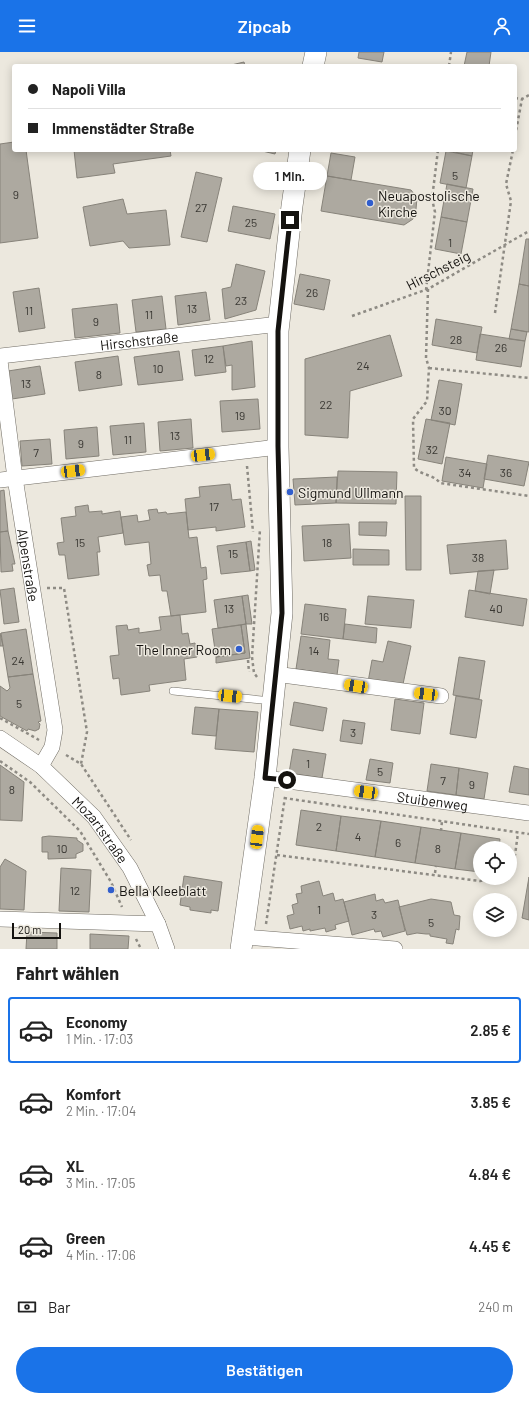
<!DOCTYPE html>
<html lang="de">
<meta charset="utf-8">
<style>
:root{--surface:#fff;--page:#f2f2f2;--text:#222;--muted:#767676;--line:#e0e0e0;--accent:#1a73e8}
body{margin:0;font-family:Barlow,sans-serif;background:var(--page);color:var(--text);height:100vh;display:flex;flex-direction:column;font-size:15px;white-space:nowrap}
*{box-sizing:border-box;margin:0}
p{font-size:13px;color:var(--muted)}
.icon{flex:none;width:22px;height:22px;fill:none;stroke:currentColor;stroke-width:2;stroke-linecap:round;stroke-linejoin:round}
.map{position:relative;height:897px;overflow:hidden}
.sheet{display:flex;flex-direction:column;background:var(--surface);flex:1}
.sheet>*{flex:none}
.guide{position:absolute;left:12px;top:12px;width:505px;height:88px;border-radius:4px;box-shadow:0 2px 10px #0003;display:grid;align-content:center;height:88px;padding:0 16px;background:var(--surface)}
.buttons{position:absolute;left:473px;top:789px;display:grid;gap:8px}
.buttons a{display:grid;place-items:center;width:44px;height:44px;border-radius:50%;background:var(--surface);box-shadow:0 2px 10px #0003;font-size:20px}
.scale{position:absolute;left:12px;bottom:10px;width:49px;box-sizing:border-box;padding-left:4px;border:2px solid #14120f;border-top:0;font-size:11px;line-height:14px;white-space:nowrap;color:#14120f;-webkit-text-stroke:3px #ece8de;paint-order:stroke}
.end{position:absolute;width:18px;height:18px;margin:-9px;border:5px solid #14120f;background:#fff;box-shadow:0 0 0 2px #fff}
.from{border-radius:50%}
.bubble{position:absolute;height:28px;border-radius:14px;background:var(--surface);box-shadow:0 2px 10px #0003;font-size:13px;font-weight:600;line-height:28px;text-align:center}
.car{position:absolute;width:12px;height:24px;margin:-12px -6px;border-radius:5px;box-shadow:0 0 3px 1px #0007;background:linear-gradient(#f5c518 24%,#345 0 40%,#f5c518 0 76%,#345 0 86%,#f5c518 0)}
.guide b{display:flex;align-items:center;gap:14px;height:38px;font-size:15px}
.guide b+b{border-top:1px solid var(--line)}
.guide i{width:10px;height:10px;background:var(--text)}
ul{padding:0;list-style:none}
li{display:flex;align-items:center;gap:12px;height:66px;margin:0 8px 6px;padding:0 8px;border:2px solid transparent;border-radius:4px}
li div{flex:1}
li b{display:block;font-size:15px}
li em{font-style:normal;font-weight:600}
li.current{border-color:var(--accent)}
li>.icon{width:36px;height:36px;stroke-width:1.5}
h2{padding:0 16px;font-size:18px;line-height:48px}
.pay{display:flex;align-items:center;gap:10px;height:44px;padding:0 16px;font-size:15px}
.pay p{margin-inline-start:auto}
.primary-button{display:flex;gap:8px;margin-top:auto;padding:8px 16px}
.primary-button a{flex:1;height:46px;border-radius:24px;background:var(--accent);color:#fff;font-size:16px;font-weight:600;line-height:46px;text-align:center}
header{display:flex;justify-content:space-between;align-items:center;height:52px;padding:0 16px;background:var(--accent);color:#fff;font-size:18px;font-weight:600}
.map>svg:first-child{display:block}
.building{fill:#ada9a0;stroke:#87837a}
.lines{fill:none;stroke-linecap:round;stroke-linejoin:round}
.lane-casing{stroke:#706c64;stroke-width:8}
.street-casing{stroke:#706c64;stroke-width:16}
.secondary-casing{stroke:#706c64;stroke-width:22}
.path{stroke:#8e8b84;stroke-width:2.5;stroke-dasharray:3 3;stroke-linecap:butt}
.lane{stroke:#fff;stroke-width:7}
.street{stroke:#fff;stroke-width:15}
.secondary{stroke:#fff;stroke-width:21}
.route{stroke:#14120f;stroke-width:5}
.poi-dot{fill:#315ecd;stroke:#ece8de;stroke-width:1.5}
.labels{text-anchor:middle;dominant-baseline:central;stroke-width:3;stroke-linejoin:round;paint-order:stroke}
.number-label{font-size:12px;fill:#3a3833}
.poi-label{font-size:14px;fill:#14120f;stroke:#ece8de;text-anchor:start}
.street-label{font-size:14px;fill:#14120f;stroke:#ece8de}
</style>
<header><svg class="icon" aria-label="menu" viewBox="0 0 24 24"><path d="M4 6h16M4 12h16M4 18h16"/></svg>Zipcab<svg class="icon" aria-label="person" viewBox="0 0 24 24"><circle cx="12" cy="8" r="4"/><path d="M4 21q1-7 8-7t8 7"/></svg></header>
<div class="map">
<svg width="529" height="897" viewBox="0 0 529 897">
<rect width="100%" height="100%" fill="#ece8de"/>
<path class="building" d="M 359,0 L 384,0 L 382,10 L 358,6 Z
M 467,0 L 491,0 L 489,14 L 464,14 Z
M 244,10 L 245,14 L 227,14 Z
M 14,90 L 14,98 L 26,98 L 38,186 L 0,191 L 0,92 Z
M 74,98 L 170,98 L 171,104 L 113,112 L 115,121 L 77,126 Z
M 258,98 L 276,98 L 275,102 Z
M 446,98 L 473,98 L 472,104 Z
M 446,99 L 472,104 L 466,136 L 440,131 Z
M 331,101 L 355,105 L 351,128 L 327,124 Z
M 196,120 L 222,126 L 207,190 L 181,185 Z
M 327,124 L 411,138 L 417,146 L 416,157 L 413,167 L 404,173 L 321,159 Z
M 447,132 L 473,137 L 467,170 L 441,165 Z
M 123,147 L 127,162 L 166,158 L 170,193 L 129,196 L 123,189 L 90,194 L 83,155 Z
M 233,154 L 275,162 L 270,187 L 228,179 Z
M 441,165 L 467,170 L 461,202 L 435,197 Z
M 526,187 L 529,187 L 529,234 L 519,232 Z
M 236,212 L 265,219 L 256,258 L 225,267 L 222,237 L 231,235 Z
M 300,222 L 330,228 L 324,258 L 294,252 Z
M 519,232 L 529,234 L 529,280 L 511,277 Z
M 39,236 L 45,276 L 19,280 L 13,240 Z
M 206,240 L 210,268 L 178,273 L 175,244 Z
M 162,244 L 166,277 L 136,280 L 132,248 Z
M 117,252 L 120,281 L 75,286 L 72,257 Z
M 436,267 L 482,275 L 477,301 L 432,293 Z
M 511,277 L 527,280 L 525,289 L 509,287 Z
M 480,282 L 525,289 L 521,315 L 476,308 Z
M 390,283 L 402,324 L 350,339 L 348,386 L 305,383 L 305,307 Z
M 252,289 L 255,335 L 232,338 L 232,313 L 226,314 L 223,294 Z
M 223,294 L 226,320 L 195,324 L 192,298 Z
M 179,299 L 183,328 L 138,333 L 134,305 Z
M 118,304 L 122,333 L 79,339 L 75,310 Z
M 40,314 L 45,342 L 12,347 L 8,319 Z
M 439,328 L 462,332 L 455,373 L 431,368 Z
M 258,347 L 260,377 L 222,380 L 220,349 Z
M 191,367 L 193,396 L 160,399 L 158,370 Z
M 426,367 L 450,371 L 442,412 L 418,407 Z
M 144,371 L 146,400 L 113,403 L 110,374 Z
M 97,375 L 99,404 L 66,407 L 64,378 Z
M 50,387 L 52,412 L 22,414 L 20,389 Z
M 488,403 L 529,410 L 524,434 L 484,427 Z
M 446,405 L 487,412 L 483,436 L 442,429 Z
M 338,419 L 397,420 L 396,452 L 336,451 Z
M 337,425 L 336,451 L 295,453 L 293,427 Z
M 230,432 L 232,448 L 241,447 L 245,475 L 216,479 L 216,475 L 188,478 L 185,447 L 200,445 L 199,435 Z
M 4,438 L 8,479 L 0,480 L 0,439 Z
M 405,444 L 421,444 L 421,518 L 406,518 Z
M 88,453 L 89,460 L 102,459 L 102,462 L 120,459 L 123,481 L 98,485 L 100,500 L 97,500 L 99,523 L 68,527 L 65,503 L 59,503 L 57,491 L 64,490 L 61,466 L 76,464 L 75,455 Z
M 157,457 L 158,461 L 166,460 L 167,462 L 186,460 L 189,486 L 197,485 L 201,516 L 206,515 L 207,527 L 203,528 L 206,560 L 171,564 L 167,539 L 162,539 L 160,523 L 149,524 L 147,513 L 151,512 L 149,490 L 125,493 L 121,465 L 137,463 L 138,470 L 150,468 L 148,458 Z
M 359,470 L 387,470 L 386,484 L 359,483 Z
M 349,472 L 351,506 L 304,509 L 302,474 Z
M 8,479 L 15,512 L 12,512 L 13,519 L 1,520 L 0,480 Z
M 506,488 L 508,517 L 450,522 L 447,493 Z
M 251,489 L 255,518 L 250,519 L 246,490 Z
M 246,490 L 250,519 L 221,522 L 217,494 Z
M 353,497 L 389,498 L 389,513 L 353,513 Z
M 494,518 L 490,542 L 475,539 L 478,519 Z
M 14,536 L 19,570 L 4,572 L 0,538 Z
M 469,538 L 527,547 L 523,574 L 465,565 Z
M 248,543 L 252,572 L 246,572 L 242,544 Z
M 242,544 L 246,572 L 218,576 L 214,548 Z
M 368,544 L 414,548 L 411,576 L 365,572 Z
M 305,552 L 346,557 L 343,587 L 301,582 Z
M 180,563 L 182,582 L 188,581 L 190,592 L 195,591 L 197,605 L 184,607 L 186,628 L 149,633 L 150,639 L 121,643 L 119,626 L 113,627 L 110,604 L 119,603 L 116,574 L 127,573 L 128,578 L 139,576 L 139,581 L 161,578 L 159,565 Z
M 246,572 L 250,606 L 216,611 L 216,605 L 245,601 L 241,573 Z
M 345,572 L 377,576 L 376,591 L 343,587 Z
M 241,573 L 245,601 L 216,605 L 212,577 Z
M 26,577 L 33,622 L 8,625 L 1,581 Z
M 0,581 L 3,594 L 0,594 Z
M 301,584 L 330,588 L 328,607 L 339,608 L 337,623 L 296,617 Z
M 388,589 L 411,594 L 402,637 L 368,630 L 372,608 L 383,610 Z
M 459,605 L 485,609 L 479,647 L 453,643 Z
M 33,622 L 41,669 L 38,670 L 40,672 L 39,677 L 35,679 L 28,677 L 27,679 L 0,664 L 0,634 L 7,639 L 10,636 L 8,625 Z
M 456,644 L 482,648 L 476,686 L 450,682 Z
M 395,647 L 424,651 L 420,682 L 391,678 Z
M 294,650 L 327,656 L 323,679 L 290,673 Z
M 195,655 L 219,657 L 216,684 L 192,682 Z
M 219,657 L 258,660 L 254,700 L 215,697 Z
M 343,668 L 365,671 L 362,692 L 340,689 Z
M 293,697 L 326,702 L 322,726 L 289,721 Z
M 370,707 L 393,711 L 390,731 L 366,728 Z
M 431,712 L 459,716 L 456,743 L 427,739 Z
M 0,713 L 24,730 L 22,769 L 0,768 Z
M 514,714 L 529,717 L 529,743 L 509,740 Z
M 459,716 L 488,721 L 484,747 L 456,743 Z
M 301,758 L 341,764 L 336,799 L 296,793 Z
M 341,764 L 381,769 L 375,805 L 336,799 Z
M 381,769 L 421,775 L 415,811 L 375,805 Z
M 421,775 L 461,781 L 455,817 L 415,811 Z
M 461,781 L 500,787 L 499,796 L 480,796 L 480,820 L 455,817 Z
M 49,784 L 77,786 L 77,788 L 83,792 L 83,799 L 76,802 L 76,806 L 48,807 L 48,800 L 42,800 L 42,785 Z
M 5,807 L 26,819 L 24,858 L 0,857 L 0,815 Z
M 61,816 L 91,818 L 89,860 L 59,859 Z
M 184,824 L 222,830 L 218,859 L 211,858 L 211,861 L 190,858 L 190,855 L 180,853 Z
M 529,825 L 529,868 L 522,866 Z
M 319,829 L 323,844 L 333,841 L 335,849 L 343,847 L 349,869 L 335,873 L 336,877 L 326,880 L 325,876 L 310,879 L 310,877 L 303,879 L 302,874 L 290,877 L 287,864 L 294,862 L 292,853 L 298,851 L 296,842 L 302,841 L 301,834 Z
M 375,842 L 376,849 L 383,847 L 385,851 L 398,848 L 405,879 L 383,885 L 381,879 L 375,880 L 374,877 L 352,883 L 344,850 Z
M 431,847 L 451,850 L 454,863 L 460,864 L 459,878 L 456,877 L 453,892 L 446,891 L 447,887 L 430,884 L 430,882 L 426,882 L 417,881 L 407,883 L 399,855 Z
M 27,880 L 57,881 L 57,897 L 26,897 Z
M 90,882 L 129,884 L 128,897 L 90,897 Z"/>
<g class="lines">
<defs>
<path id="lane" d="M 173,639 L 272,649"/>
<g id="street">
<path id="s1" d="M 0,304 L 279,272"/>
<path id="s2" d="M 0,309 L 15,426 L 55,678 L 52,695 L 41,714"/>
<path d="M 0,428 L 278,395"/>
<path d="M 275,622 L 441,644"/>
<path id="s3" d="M 0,686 L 41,714 L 94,765 L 130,816 L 158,872 L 167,897"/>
<path id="s4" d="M 265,726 L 529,761"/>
<path d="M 0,867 L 158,872"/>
<path d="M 244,885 L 395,897"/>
</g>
<path id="secondary" d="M 313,14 L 316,0
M 241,897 L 265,726 L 282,561 L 278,395 L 278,279 L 292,154 L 300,98"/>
</defs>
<use href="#lane" class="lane-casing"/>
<use href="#street" class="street-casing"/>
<use href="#secondary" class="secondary-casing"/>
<path class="path" d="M 449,14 L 451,0
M 515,46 L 522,47 L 529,43
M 515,84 L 522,47
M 428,237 L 426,306 L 429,316 L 427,349 L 413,367 L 414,416 C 423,424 433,422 440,431 L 529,444
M 426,238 L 435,160 L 432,147 L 438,98
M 495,261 L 511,149 L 506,132 L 513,98
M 352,264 L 428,237 L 529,179
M 429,316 L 529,326
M 247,414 L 253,480
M 47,536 L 64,536 L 87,680 L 81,712
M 248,608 L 249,620
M 257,625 L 254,621 L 252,605 L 260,477
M 0,666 L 39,688
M 66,703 L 81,712 L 131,788
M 0,709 L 30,730 L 80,779 L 111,830 L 122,855
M 284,746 L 529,782
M 441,779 L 442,769
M 277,803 L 480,829 L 493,826
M 510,809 L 515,803 L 518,781
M 435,821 L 436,814
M 266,872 L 285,745
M 136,887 L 141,897"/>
<use href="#lane" class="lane"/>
<use href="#street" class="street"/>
<use href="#secondary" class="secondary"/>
</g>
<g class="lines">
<path class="route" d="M 287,728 L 265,726 L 282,561 L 278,394 L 278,279 L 290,168"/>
</g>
<g class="poi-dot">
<circle cx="370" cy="151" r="4"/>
<circle cx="290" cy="440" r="4"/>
<circle cx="239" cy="597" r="4"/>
<circle cx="111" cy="838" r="4"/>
</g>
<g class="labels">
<g class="number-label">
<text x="455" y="123">5</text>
<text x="16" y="142">9</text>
<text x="201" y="155">27</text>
<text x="251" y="170">25</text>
<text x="450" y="190">1</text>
<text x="312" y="240">26</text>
<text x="241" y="248">23</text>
<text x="192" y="256">13</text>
<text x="29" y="258">11</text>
<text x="149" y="262">11</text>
<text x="96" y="269">9</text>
<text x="456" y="287">28</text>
<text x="501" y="295">26</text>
<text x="209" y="306">12</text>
<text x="363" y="313">24</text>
<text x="158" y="316">10</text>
<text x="99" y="322">8</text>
<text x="26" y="331">13</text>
<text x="326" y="352">22</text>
<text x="445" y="358">30</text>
<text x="240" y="363">19</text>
<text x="175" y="383">13</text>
<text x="128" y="387">11</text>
<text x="81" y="391">9</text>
<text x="432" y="397">32</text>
<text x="36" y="400">7</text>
<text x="465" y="420">34</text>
<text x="506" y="420">36</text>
<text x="214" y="454">17</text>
<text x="80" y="490">15</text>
<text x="327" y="490">18</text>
<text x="233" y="501">15</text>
<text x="478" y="505">38</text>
<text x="229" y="556">13</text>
<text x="496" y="556">40</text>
<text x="324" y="564">16</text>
<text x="314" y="598">14</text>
<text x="18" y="608">24</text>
<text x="19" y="651">5</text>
<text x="353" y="680">3</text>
<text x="308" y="711">1</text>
<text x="380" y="719">5</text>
<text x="443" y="728">7</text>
<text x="472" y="732">9</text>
<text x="12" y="737">8</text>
<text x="319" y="774">2</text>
<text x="358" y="784">4</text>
<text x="398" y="790">6</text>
<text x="62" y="796">10</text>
<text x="438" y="796">8</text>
<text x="75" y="838">12</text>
<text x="319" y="857">1</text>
<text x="374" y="862">3</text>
<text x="431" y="870">5</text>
</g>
<g class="poi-label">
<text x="378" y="143">Neuapostolische<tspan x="378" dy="16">Kirche</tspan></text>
<text x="298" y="440">Sigmund Ullmann</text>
<text x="231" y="597" text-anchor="end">The Inner Room</text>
<text x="119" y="838">Bella Kleeblatt</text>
</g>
<g class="street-label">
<text transform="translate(438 218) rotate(-27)">Hirschsteig</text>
<text stroke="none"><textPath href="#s1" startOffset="140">Hirschstraße</textPath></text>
<text stroke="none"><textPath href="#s2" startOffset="206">Alpenstraße</textPath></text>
<text stroke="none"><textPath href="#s4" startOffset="169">Stuibenweg</textPath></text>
<text stroke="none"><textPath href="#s3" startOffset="137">Mozartstraße</textPath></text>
</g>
</g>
</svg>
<div class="buttons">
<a><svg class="icon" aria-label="locate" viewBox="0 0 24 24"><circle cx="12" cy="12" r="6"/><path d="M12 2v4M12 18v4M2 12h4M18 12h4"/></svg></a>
<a><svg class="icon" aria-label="layers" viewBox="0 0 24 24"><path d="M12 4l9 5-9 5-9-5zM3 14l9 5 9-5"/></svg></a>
</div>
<div class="scale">20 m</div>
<i class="end from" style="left:287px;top:728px"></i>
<i class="end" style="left:290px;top:168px"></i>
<div class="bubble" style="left:253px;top:110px;width:74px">1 Min.</div>
<i class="car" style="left:203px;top:403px;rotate:83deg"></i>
<i class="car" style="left:73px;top:419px;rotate:83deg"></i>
<i class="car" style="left:356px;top:634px;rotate:279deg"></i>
<i class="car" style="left:426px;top:642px;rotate:277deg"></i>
<i class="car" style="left:230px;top:644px;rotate:96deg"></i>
<i class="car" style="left:366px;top:740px;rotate:278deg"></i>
<i class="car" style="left:257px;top:785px;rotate:7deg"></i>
<div class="guide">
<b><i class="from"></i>Napoli Villa</b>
<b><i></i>Immenstädter Straße</b>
</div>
</div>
<section class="sheet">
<h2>Fahrt wählen</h2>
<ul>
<li class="current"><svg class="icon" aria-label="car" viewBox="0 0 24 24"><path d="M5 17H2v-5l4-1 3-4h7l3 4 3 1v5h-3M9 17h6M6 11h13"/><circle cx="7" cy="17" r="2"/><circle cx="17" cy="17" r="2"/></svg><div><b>Economy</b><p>1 Min. · 17:03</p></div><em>2.85 €</em></li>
<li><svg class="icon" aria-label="car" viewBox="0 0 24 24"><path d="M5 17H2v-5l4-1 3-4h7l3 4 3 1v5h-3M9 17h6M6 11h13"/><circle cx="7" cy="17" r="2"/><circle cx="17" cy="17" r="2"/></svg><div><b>Komfort</b><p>2 Min. · 17:04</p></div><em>3.85 €</em></li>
<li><svg class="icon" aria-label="car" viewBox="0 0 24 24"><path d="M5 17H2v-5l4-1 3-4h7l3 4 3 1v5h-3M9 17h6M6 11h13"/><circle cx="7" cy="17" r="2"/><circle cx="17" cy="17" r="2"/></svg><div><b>XL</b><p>3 Min. · 17:05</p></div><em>4.84 €</em></li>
<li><svg class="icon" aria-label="car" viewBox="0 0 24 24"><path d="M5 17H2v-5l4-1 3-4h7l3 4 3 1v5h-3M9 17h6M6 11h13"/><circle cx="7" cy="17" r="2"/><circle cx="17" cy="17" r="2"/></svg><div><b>Green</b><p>4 Min. · 17:06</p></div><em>4.45 €</em></li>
</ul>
<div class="pay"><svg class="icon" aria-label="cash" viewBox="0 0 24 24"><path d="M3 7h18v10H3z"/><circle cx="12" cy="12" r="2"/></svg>Bar<p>240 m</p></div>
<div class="primary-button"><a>Bestätigen</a></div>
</section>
